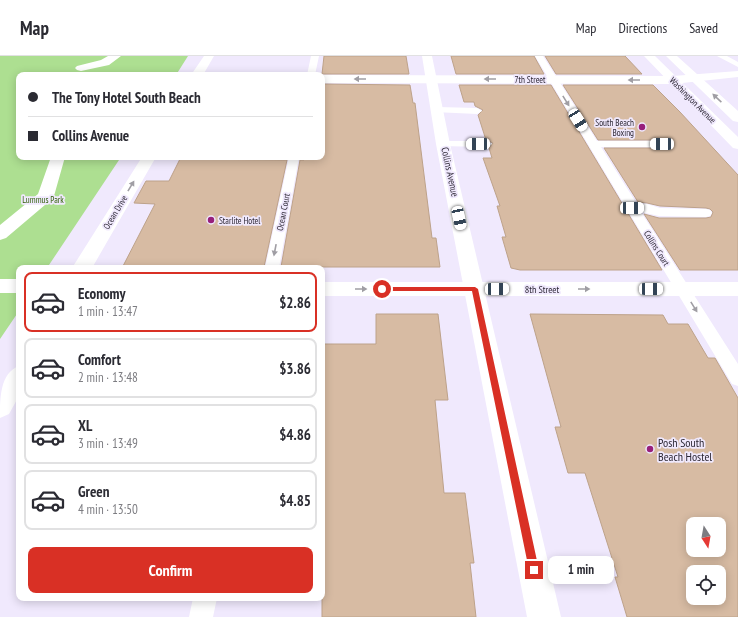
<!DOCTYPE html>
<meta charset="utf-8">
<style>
:root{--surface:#fff;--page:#f7f7f7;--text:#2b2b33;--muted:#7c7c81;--line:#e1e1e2;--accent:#d93025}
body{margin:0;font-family:"PT Sans Narrow",sans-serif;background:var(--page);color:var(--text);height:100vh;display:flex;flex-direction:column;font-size:15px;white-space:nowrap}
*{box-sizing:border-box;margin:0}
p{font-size:13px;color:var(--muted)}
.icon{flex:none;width:22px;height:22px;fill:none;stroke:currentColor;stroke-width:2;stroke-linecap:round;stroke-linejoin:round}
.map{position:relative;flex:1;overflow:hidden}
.side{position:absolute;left:16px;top:209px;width:309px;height:336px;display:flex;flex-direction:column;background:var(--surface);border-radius:8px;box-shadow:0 2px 10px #0003}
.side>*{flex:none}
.guide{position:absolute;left:16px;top:16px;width:309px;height:88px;border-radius:8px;box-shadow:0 2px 10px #0003;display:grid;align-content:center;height:88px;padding:0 12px;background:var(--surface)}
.needle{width:26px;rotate:169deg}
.fabs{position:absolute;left:686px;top:461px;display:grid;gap:8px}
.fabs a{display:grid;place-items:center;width:40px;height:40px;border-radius:8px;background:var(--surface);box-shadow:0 2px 10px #0003;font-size:20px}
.end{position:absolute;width:18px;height:18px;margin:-9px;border:5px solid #d93025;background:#fff;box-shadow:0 0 0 2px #fff}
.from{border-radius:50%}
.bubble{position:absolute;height:28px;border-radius:8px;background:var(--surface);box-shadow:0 2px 10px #0003;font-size:13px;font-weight:800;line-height:28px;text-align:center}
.car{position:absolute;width:12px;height:24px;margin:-12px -6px;border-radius:5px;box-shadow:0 0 3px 1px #0007;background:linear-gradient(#fff 24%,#345 0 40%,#fff 0 76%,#345 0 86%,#fff 0)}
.guide b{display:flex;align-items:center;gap:14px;height:38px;font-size:15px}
.guide b+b{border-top:1px solid var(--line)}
.guide i{width:10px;height:10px;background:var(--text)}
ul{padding:7px 0 0;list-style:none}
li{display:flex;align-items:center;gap:12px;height:60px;margin:0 8px 6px;padding:0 4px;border:2px solid var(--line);border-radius:8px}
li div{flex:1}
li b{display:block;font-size:15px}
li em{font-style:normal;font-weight:800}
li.selected{border-color:var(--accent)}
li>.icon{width:36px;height:36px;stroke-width:1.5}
.button{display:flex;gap:8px;margin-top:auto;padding:8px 12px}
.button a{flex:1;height:46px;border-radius:8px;background:var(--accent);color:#fff;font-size:16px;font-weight:800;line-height:46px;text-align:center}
header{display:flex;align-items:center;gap:24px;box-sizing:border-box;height:56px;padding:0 20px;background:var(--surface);border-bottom:1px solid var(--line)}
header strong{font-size:19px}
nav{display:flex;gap:22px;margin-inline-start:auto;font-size:14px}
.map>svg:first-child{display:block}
.green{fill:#addf91}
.building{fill:#d7bba3;stroke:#bda28a;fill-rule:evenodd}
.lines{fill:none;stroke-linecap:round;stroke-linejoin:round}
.lane{fill:#fff;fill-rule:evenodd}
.street{fill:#fff;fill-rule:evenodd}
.secondary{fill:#fff;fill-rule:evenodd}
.primary{fill:#fff;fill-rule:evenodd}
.oneway{fill:#a09ea4}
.route{fill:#d93025}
.poi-dot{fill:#971f7b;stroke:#f0e9fd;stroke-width:1.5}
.labels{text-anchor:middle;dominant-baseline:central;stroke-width:3.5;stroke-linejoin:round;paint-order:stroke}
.far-street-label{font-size:9px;fill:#2c2734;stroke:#f0e9fd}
.far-poi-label{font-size:9px;fill:#2c2734;stroke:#f0e9fd;text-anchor:end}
.far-park-label{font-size:9px;fill:#32600a;stroke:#f0e9fd}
.street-label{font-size:10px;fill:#2c2734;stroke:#f0e9fd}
.near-poi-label{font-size:12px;fill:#2c2734;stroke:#f0e9fd;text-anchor:start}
</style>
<header>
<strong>Map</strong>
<nav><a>Map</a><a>Directions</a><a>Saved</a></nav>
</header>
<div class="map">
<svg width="738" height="561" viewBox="0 0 738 561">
<rect width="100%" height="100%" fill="#f0e9fd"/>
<path class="green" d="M 0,0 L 188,0 L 176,19 L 19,19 L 19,101 L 121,101 L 47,212 L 19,212 L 19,255 L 0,283 Z"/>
<path class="building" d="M 324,0 L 406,0 L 409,18 L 322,18 Z
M 451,0 L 534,0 L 544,18 L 456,18 Z
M 545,0 L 625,0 L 642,18 L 556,18 Z
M 322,28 L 410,29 L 413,47 L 415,47 L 432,182 L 436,182 L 440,211 L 281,211 L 300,104 L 304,104 L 304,101 L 322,101 Z
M 459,29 L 551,29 L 662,214 L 520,214 L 511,212 L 502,181 L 506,181 L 497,150 L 500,150 L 483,102 L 492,102 L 489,92 L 493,87 L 486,84 L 478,59 L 483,54 L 475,50 L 474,46 L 464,46 Z
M 563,29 L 653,29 L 680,56 L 738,119 L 738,214 L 680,214 L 644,158 L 659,162 L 706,162 L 711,161 L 713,156 L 710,153 L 706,152 L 660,150 L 647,147 L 638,146 L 604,92 L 662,92 L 668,87 L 662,84 L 598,84 Z
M 180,103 L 287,104 L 264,211 L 122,212 L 155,148 L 134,147 L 146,125 L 169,125 Z
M 376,258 L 438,258 L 448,344 L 435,344 L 444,437 L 465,437 L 474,507 L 470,507 L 476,561 L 322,561 L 322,288 L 376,288 Z
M 530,258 L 663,259 L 668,268 L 688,268 L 708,302 L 715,302 L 738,342 L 738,561 L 627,561 L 615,521 L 618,521 L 585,417 L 568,417 L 555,371 L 561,371 ZM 693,468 L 719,468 L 719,494 L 693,494 ZM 693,516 L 719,516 L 719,542 L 693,542 Z"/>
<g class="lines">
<path class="lane" d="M 311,0 L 319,0 L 315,19 L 307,19 Z
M 535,0 L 543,0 L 597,85 L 662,85 L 667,88 L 662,91 L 601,91 L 637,148 L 647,148 L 660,152 L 706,153 L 710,154 L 712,157 L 710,160 L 706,161 L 659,160 L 641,156 L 738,308 L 738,330 L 732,328 Z
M 717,0 L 727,0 L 738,6 L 738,11 Z
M 437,51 L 477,52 L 482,55 L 477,58 L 434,56 L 432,54 L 434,52 Z
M 443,85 L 487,85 L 492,88 L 487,91 L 439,90 L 438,88 L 439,86 Z
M 289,101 L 299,101 L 279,212 L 265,212 Z
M 193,542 L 217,542 L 213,561 L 189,561 Z"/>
<path class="street" d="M 108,0 L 121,0 L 109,9 L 81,15 L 77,14 L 75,12 L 77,10 L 101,4 Z
M 738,15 L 738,21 L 673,28 L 322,27 L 322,19 L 673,20 Z
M 51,101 L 65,101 L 54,140 L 52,143 L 6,182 L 0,184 L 0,169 L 38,138 Z
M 0,223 L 19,223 L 19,237 L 0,237 Z
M 322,226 L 738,226 L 738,240 L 322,240 Z"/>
<path class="secondary" d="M 204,0 L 214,0 L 203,19 L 191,19 Z
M 644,0 L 655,0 L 738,81 L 738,93 L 733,92 Z
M 666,0 L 677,0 L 738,55 L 738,66 L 733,65 Z
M 142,101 L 156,101 L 92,212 L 72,212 Z
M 19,310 L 19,340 L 9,358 L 0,362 C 0,342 0,317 19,310 Z"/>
<path class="primary" d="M 422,0 L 432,0 L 450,88 L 561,561 L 527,561 L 436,88 Z"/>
</g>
<defs><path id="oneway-solid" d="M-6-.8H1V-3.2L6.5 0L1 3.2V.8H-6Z"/></defs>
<g class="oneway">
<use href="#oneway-solid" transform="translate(360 23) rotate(-180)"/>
<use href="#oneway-solid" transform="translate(490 23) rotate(-180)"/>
<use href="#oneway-solid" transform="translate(634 24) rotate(-180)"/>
<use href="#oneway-solid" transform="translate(717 42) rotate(-137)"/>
<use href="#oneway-solid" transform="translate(566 45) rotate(58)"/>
<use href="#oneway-solid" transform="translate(131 130) rotate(-59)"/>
<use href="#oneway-solid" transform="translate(275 194) rotate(101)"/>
<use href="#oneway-solid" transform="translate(361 233)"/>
<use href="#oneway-solid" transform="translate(584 233)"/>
<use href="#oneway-solid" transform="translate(694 251) rotate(58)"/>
</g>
<path class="route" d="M 475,231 L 478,233 L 539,514 L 537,518 L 534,519 L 531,518 L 529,514 L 472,235 L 382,235 L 379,233 L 382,231 Z"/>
<g class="poi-dot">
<circle cx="642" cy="71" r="4"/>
<circle cx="211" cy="164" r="4"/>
<circle cx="650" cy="393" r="4"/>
</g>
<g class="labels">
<g class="far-street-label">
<text x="530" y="23">7th Street</text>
<text transform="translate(693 44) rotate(45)">Washington Avenue</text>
<text transform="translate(115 156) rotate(-59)">Ocean Drive</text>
<text transform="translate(283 156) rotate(-79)">Ocean Court</text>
<text transform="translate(657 192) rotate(58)">Collins Court</text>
</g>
<g class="far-poi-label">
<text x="634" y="66">South Beach<tspan x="634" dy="10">Boxing</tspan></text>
<text x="219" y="164" text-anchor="start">Starlite Hotel</text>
</g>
<g class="far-park-label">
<text x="43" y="143">Lummus Park</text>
</g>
<g class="street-label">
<text transform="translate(450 116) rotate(78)">Collins Avenue</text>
<text x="542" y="233">8th Street</text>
</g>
<g class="near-poi-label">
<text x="658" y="386">Posh South<tspan x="658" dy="14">Beach Hostel</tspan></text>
</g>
</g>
</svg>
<div class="fabs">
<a><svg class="needle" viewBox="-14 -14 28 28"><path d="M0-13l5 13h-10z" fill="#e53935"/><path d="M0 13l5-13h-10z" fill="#7c7c81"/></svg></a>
<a><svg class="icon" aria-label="locate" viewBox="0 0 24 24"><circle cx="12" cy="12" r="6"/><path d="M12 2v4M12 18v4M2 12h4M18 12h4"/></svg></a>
</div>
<i class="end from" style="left:382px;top:233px"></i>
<i class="end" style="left:534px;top:514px"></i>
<div class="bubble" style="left:548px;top:500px;width:66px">1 min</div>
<i class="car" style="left:578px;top:64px;rotate:148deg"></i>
<i class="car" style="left:478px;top:88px;rotate:269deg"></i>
<i class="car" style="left:662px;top:88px;rotate:270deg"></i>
<i class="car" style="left:632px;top:152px;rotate:90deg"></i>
<i class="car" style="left:459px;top:162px;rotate:168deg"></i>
<i class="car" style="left:497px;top:233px;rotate:89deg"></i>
<i class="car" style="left:651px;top:233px;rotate:90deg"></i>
<div class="guide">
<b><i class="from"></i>The Tony Hotel South Beach</b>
<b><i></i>Collins Avenue</b>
</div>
<section class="side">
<ul>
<li class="selected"><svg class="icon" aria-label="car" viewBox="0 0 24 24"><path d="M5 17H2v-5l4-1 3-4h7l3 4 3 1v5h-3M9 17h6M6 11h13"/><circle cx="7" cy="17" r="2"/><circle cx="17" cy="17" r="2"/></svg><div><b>Economy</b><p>1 min · 13:47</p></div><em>$2.86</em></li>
<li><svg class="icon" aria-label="car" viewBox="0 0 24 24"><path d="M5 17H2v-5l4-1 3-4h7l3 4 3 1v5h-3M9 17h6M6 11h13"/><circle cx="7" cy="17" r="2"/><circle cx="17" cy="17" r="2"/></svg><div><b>Comfort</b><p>2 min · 13:48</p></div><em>$3.86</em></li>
<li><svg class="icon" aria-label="car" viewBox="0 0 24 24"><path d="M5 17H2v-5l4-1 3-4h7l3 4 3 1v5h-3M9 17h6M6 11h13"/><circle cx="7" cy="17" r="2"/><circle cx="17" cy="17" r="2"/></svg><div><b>XL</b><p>3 min · 13:49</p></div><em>$4.86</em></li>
<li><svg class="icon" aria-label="car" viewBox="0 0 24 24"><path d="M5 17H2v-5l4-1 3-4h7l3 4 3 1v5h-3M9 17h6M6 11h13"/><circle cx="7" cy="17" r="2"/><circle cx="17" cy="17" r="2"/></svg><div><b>Green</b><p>4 min · 13:50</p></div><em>$4.85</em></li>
</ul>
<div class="button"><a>Confirm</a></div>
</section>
</div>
